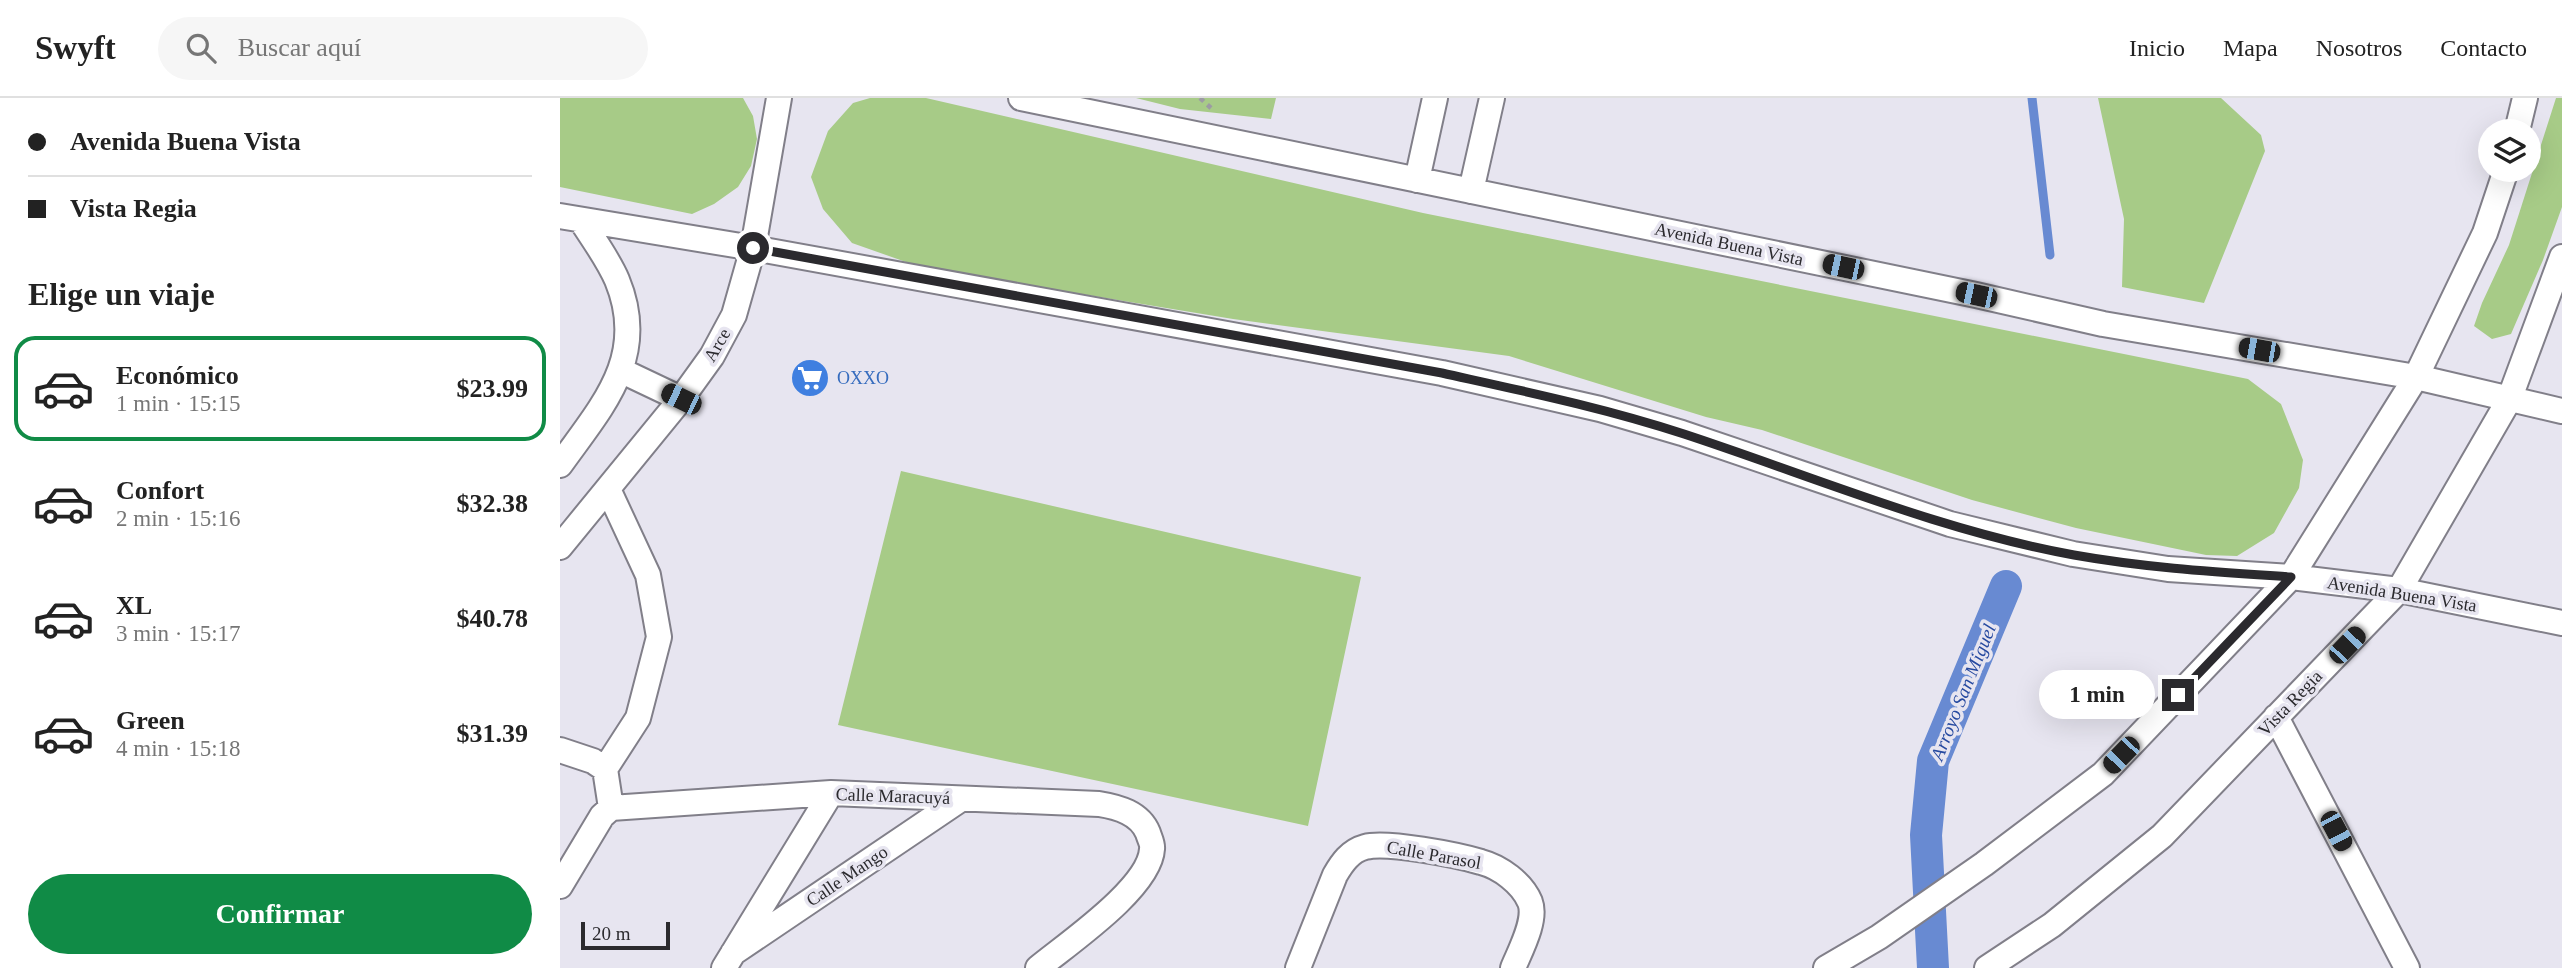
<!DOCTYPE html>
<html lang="es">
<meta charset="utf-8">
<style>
:root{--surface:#fff;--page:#f6f6f6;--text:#222;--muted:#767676;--line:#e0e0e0;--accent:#108b46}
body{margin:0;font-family:"Times New Roman",serif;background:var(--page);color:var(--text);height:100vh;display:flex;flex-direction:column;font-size:26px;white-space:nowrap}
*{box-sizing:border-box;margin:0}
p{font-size:23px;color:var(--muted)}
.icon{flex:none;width:38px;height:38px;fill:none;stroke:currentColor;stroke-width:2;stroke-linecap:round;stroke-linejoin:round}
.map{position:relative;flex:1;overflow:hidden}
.drawer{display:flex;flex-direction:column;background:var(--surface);width:560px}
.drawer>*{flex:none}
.hud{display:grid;align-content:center;height:154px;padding:0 28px;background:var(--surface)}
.fabs{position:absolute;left:1918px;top:21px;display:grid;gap:14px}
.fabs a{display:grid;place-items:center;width:63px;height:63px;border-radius:50%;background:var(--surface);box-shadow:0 7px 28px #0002;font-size:35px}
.scale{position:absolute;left:21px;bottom:18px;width:89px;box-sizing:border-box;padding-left:7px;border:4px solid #2b2a2e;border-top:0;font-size:19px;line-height:24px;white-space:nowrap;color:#2b2a2e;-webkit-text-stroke:5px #e7e5f0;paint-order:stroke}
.end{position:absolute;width:32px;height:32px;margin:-16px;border:9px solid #2b2a2e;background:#fff;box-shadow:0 0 0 4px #fff}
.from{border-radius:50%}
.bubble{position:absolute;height:49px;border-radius:24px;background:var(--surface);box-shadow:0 7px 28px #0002;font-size:23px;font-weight:700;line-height:49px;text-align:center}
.car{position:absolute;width:21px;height:42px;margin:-21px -10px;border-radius:9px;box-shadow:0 0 5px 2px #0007;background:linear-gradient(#222 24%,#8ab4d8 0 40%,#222 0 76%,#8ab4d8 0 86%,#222 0)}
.hud b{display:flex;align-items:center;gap:24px;height:66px;font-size:26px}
.hud b+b{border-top:2px solid var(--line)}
.hud i{width:18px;height:18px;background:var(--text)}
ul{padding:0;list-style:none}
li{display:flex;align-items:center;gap:21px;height:105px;margin:0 14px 10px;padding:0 14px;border:4px solid transparent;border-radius:21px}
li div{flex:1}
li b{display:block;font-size:26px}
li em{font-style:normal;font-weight:700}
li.current{border-color:var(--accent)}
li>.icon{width:63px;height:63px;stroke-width:1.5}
h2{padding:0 28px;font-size:32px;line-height:84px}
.button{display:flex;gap:14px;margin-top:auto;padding:14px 28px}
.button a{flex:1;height:80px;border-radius:42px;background:var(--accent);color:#fff;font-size:28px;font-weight:700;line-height:80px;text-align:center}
header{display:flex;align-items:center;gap:42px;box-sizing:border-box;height:98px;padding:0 35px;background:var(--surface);border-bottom:2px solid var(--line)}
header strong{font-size:33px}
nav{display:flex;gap:38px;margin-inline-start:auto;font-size:24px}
.search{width:490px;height:63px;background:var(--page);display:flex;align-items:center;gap:18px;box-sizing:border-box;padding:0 24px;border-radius:38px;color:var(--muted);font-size:26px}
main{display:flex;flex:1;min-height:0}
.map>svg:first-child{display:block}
.green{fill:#a7cb87}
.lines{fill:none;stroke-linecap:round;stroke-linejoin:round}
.stream{stroke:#688ad2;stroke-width:9}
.canal{stroke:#688ad2;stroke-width:32}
.minor-casing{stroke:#817f89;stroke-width:28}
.path{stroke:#9c9ba3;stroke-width:4.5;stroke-dasharray:5 5;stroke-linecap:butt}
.minor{stroke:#fff;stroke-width:24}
.route{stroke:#2b2a2e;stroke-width:9}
.labels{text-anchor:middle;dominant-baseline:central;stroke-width:7;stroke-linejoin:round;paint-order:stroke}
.street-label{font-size:18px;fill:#2b2a2e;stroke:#e7e5f0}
.shop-label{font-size:18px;fill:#366cbe;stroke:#e7e5f0;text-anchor:start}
.water-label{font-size:19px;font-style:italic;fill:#274aa0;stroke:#e7e5f0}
</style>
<header>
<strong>Swyft</strong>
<div class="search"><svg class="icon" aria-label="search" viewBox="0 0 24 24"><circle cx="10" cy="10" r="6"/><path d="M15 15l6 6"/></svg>Buscar aquí</div>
<nav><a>Inicio</a><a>Mapa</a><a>Nosotros</a><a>Contacto</a></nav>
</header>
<main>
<section class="drawer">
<div class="hud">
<b><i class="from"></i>Avenida Buena Vista</b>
<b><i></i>Vista Regia</b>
</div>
<h2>Elige un viaje</h2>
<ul>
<li class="current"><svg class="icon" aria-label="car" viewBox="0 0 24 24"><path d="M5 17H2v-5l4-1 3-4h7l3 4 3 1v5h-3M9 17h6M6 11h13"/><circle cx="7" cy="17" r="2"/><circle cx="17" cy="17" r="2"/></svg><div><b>Económico</b><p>1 min · 15:15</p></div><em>$23.99</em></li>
<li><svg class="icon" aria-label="car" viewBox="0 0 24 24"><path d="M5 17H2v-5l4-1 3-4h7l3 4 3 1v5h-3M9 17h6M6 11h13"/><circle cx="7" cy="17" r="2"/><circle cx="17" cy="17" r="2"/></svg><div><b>Confort</b><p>2 min · 15:16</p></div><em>$32.38</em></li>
<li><svg class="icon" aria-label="car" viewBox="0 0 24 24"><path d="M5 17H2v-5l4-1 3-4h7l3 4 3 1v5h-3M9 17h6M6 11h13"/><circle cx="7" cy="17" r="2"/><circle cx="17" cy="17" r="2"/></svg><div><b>XL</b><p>3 min · 15:17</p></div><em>$40.78</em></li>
<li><svg class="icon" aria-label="car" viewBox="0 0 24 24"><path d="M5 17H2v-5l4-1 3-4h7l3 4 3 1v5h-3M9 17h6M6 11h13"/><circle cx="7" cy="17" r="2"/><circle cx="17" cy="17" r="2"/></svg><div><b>Green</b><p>4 min · 15:18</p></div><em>$31.39</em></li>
</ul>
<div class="button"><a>Confirmar</a></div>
</section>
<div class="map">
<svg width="2002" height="870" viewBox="0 0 2002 870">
<rect width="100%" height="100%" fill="#e7e5f0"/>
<path class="green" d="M 0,0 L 183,0 L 193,18 L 197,41 L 191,68 L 178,89 L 154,106 L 132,116 L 0,89 Z
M 310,0 L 366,0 L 863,115 L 1688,281 L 1721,306 L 1743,362 L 1739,390 L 1714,435 L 1677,458 L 1646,457 L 1516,430 L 1412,402 L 1202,332 L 1146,319 L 949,258 L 673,221 L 363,170 L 292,145 L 263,111 L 251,79 L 268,33 L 293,5 Z
M 576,0 L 716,0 L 711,21 L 620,11 Z
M 1538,0 L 1661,0 L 1701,37 L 1705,53 L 1644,205 L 1562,189 L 1564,121 Z
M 1996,0 L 2002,0 L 2002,109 L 1983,162 L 1951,236 L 1932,241 L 1914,228 L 1922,205 L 1949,147 Z
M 341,373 L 801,479 L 748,728 L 278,627 Z"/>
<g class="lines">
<path class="stream" d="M 1472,0 L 1490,157"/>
<path class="canal" d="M 1373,870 L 1366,737 L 1373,663 L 1446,488"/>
<defs>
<path id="minor" d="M 461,0 L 1416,197 L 1543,226 L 1856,279 L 2002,313
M 1957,33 L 1965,0
M 857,82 L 875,0
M 911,93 L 932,0
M 0,118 L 193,150 L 882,275 L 1040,311 L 1122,335 L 1390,426 L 1513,456 L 1608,471 L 1731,479 L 1839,492 L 2002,525
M 62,273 L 121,301
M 0,367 C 42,308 89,259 57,182 C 48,161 33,141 21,122
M 0,449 L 121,301 L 152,258 L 174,217 L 193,150 L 219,0
M 1716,619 L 1847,870
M 0,652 L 33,663 L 45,671 L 51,710
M 45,671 L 78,620 L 99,539 L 88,477 L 48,391
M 51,710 L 271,695 L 539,706 C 558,709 580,715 588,735 C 589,739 593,746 592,751 C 590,790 507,846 478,870
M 0,788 L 42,718 L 51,710
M 173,855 L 401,701
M 164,870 L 271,695
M 738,870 L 775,777 C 782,765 790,753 805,749 C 826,743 898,757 921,764 C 940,769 962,785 970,804 C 977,822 960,853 953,870
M 1266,870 L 1319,839 L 1424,766 L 1543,676 L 1731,479 L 1856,279 L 1925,135 L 1946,72
M 1427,870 L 1492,827 L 1602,738 L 1839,492 L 1949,302 L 2002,159"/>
</defs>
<use href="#minor" class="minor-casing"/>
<path class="path" d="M 640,0 L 651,10"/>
<use href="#minor" class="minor"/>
</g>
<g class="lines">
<path class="route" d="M 193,150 L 882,275 C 963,293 1045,310 1124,336 C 1252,378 1381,433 1514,457 C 1587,470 1657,474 1731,479 L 1618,597"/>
</g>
<defs>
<symbol id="supermarket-disc" viewBox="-11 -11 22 22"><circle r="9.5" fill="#3f7fe0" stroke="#e7e5f0"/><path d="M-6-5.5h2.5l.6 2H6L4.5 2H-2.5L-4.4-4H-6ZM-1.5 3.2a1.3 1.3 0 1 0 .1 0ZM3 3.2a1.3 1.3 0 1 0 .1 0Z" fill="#fff"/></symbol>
</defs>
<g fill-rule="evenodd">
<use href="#supermarket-disc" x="228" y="258" width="44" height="44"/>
</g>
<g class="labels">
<g class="street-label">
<text transform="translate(1169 146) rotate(12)">Avenida Buena Vista</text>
<text transform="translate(157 247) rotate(-60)">Arce</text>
<text transform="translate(1842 496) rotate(9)">Avenida Buena Vista</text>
<text transform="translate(1730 605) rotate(-46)">Vista Regia</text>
<text transform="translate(333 698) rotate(2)">Calle Maracuyá</text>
<text transform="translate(874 757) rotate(10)">Calle Parasol</text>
<text transform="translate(287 778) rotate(-34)">Calle Mango</text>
</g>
<g class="shop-label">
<text x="277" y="280">OXXO</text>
</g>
<g class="water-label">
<text transform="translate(1403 594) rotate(-68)">Arroyo San Miguel</text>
</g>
</g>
</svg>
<div class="fabs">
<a><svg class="icon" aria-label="layers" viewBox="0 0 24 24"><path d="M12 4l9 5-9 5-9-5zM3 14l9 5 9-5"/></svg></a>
</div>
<div class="scale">20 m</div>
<i class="end from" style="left:193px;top:150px"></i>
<i class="end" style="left:1618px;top:597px"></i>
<div class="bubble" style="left:1479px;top:572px;width:116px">1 min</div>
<i class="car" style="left:1283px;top:169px;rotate:282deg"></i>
<i class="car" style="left:1416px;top:197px;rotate:282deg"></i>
<i class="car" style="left:1699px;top:252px;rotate:280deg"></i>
<i class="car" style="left:121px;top:301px;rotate:296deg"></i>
<i class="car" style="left:1787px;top:547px;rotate:44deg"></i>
<i class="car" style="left:1561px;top:657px;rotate:224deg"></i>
<i class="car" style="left:1776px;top:733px;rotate:152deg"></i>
</div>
</main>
